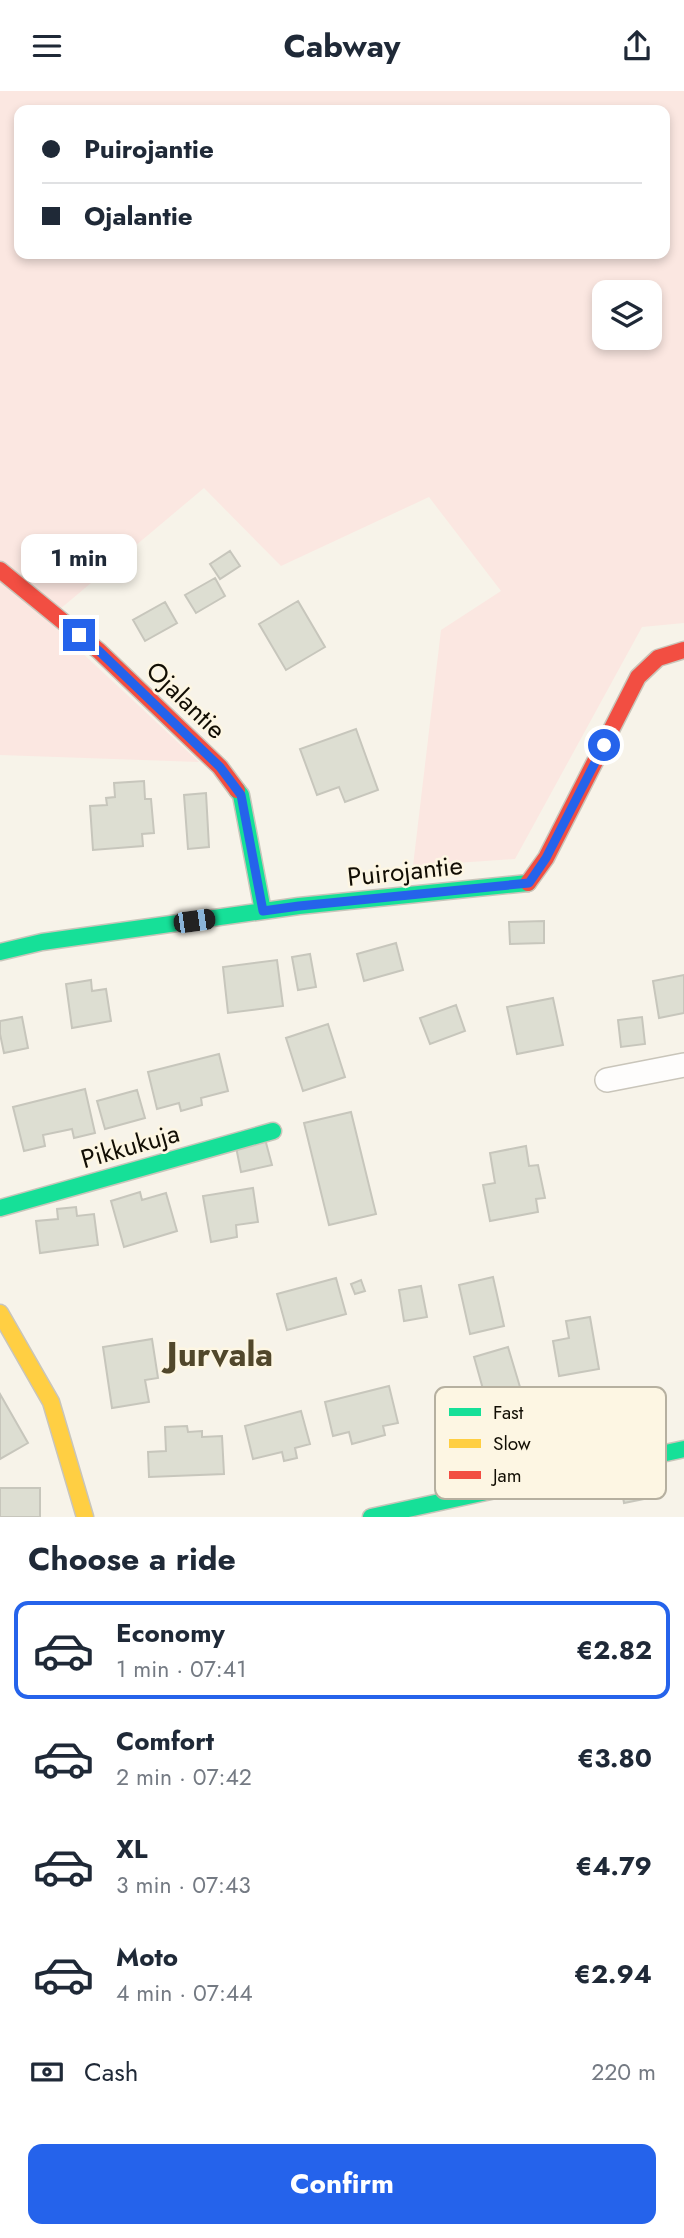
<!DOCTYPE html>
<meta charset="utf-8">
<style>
:root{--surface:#fff;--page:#f6f6f7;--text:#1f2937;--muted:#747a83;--line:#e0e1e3;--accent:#2563eb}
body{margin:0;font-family:Jost,sans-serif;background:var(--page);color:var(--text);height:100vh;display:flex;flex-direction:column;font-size:26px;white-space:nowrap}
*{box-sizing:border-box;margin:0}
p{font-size:23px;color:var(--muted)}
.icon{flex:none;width:38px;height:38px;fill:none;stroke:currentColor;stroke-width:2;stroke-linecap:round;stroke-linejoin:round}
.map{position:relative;height:1426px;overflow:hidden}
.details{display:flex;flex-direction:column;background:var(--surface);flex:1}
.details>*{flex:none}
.banner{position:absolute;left:14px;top:14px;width:656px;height:154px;border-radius:14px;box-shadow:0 4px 10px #0003;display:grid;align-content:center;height:154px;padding:0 28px;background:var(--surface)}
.tools{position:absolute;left:592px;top:189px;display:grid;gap:14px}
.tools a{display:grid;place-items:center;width:70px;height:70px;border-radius:14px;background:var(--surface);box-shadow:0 4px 10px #0003;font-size:35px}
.end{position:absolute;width:32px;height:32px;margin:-16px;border:9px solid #2563eb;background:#fff;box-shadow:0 0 0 4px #fff}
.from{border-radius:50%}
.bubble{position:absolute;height:49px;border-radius:14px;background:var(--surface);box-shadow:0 4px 10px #0003;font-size:23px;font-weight:700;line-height:49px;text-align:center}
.car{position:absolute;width:21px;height:42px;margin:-21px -10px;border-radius:9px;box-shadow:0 0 5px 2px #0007;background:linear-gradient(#222 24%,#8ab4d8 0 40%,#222 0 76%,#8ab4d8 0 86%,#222 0)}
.banner b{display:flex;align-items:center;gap:24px;height:66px;font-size:26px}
.banner b+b{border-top:2px solid var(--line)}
.banner i{width:18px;height:18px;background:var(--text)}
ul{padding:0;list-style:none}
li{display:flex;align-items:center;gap:21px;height:98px;margin:0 14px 10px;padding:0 14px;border:4px solid transparent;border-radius:14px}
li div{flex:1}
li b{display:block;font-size:26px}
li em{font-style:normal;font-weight:700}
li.on{border-color:var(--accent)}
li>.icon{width:63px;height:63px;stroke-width:1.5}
h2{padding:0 28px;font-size:32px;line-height:84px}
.pay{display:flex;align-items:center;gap:18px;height:77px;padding:0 28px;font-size:26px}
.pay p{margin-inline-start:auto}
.action{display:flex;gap:14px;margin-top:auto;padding:14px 28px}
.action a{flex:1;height:80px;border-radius:14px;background:var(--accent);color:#fff;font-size:28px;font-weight:700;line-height:80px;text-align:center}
header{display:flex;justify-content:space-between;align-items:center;height:91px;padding:0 28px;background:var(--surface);font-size:32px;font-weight:700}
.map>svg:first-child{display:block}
.green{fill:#fbe7e1;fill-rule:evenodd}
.building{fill:#ddded2;stroke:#c7c6bc;stroke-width:2}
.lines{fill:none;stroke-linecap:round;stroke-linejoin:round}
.street-casing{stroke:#c9c5ba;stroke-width:26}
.fast-casing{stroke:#c9c5ba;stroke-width:19}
.slow-casing{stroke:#c9c5ba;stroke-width:19}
.jam-casing{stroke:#c9c5ba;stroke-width:19}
.street{stroke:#fefdfc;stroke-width:23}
.fast{stroke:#16e098;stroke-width:16}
.slow{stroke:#ffcf43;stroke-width:16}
.jam{stroke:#f24e42;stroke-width:16}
.route{stroke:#2563eb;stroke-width:9}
.labels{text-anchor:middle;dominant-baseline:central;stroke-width:5;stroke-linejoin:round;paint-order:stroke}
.street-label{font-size:26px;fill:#120e04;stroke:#fdf6e3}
.district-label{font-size:33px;font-weight:bold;fill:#51472b;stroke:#fdf6e3}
.key{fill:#fdf6e3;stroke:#b6b0a0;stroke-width:2}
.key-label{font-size:19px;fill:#120e04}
</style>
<header><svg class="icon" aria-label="menu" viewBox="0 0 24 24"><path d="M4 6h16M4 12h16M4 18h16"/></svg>Cabway<svg class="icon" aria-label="share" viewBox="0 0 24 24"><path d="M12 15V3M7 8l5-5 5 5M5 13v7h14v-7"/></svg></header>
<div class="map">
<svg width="684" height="1426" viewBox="0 0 684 1426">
<rect width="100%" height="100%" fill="#f7f3e9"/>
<path class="green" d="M 0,0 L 684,0 L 684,532 L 642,536 L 515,768 L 413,775 L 441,539 L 501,500 L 429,406 L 281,475 L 204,397 L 47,529 L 199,671 L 0,664 ZM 19,19 L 665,19 L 665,163 L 19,163 ZM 604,201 L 649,201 L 649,247 L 604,247 Z"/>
<path class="building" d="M 230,460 L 240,475 L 220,488 L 210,473 Z
M 215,487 L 225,505 L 196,522 L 185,504 Z
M 298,510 L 325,556 L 286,579 L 259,533 Z
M 165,511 L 177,532 L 145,550 L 133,529 Z
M 356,638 L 378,699 L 345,711 L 339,696 L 317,704 L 300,658 Z
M 144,690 L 145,708 L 151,708 L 154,742 L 142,743 L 143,755 L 93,759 L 90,715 L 107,714 L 106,707 L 115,706 L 114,692 Z
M 206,702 L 209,756 L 188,758 L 184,704 Z
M 544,830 L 544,852 L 510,853 L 509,831 Z
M 396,852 L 403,879 L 364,890 L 357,863 Z
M 310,863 L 316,896 L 298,899 L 292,866 Z
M 277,869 L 283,915 L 228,922 L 223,876 Z
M 684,884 L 684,922 L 659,927 L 653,890 Z
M 91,889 L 92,900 L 106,898 L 111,930 L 72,937 L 66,893 Z
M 553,907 L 563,954 L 517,963 L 507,916 Z
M 456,914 L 465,940 L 430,953 L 420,927 Z
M 22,926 L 28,957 L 4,962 L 0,943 L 0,930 Z
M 642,926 L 645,953 L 621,956 L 618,929 Z
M 328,933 L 345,986 L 303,1000 L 286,947 Z
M 219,963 L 228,1000 L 201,1007 L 202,1014 L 181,1020 L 179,1012 L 157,1018 L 148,981 Z
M 85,998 L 95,1042 L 74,1047 L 72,1038 L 43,1044 L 45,1055 L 24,1060 L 13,1016 Z
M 137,999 L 145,1027 L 105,1038 L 97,1010 Z
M 351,1021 L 376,1123 L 329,1134 L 304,1032 Z
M 265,1048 L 272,1074 L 241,1081 L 236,1056 Z
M 526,1055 L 529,1075 L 538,1074 L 545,1107 L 536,1108 L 538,1121 L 490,1130 L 483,1094 L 495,1092 L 490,1062 Z
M 253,1097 L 258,1131 L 236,1134 L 237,1146 L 211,1151 L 203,1105 Z
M 140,1101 L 142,1109 L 166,1102 L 177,1140 L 124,1156 L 111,1110 Z
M 76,1116 L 77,1125 L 94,1123 L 98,1154 L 40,1162 L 36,1130 L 58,1128 L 57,1118 Z
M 493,1186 L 504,1235 L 470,1243 L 459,1194 Z
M 336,1187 L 346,1223 L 287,1239 L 277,1203 Z
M 361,1189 L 365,1200 L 355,1203 L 351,1193 Z
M 421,1195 L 427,1226 L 404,1230 L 399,1199 Z
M 590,1226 L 599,1278 L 559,1285 L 553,1250 L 569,1247 L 566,1230 Z
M 152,1248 L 158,1287 L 145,1289 L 149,1311 L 112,1317 L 103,1256 Z
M 508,1256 L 523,1306 L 488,1316 L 474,1266 Z
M 389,1295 L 398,1332 L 383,1335 L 385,1344 L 352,1353 L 349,1341 L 333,1345 L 325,1311 Z
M 0,1303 L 28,1352 L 0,1368 Z
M 301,1320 L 310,1353 L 295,1357 L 297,1367 L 284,1370 L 282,1361 L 253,1368 L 245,1335 Z
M 187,1335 L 188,1341 L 202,1340 L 202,1346 L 222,1345 L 224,1383 L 149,1386 L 148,1361 L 166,1360 L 165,1336 Z
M 650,1388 L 654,1406 L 624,1412 L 621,1394 Z
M 0,1397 L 40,1397 L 40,1426 L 0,1426 Z"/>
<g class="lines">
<defs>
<path id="street" d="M 607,989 L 684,974"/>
<path id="fast" d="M 237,699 L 241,704 L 263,820
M 0,861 L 42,851 L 299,815 L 528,792
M 0,1117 L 273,1040
M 371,1426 L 684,1358"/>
<path id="slow" d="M 0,1222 L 51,1311 L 85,1426"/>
<path id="jam" d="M 0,479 L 99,560 L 220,676 L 237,699
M 528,792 L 546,767 L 638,586 L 658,567 L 684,559"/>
</defs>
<use href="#street" class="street-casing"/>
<use href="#fast" class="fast-casing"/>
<use href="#slow" class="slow-casing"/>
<use href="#jam" class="jam-casing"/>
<use href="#street" class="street"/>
<use href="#fast" class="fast"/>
<use href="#slow" class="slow"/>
<use href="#jam" class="jam"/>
</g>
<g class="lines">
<path class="route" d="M 79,544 L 99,560 L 220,676 L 241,704 L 263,820 L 299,815 L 529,792 L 546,767 L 604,654"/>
</g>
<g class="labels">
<g class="street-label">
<text transform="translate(186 609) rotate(44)">Ojalantie</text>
<text transform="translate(405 780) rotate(-6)">Puirojantie</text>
<text transform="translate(130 1055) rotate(-16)">Pikkukuja</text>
</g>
<g class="district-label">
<text x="220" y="1263">Jurvala</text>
</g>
</g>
<rect x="435" y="1296" width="231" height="112" rx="10" class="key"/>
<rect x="449" y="1317" width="32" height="8" fill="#16e098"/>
<rect x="449" y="1348" width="32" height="9" fill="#ffcf43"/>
<rect x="449" y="1380" width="32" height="8" fill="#f24e42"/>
<g class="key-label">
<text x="493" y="1328">Fast</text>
<text x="493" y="1359">Slow</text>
<text x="493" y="1391">Jam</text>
</g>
</svg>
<div class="tools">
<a><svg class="icon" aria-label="layers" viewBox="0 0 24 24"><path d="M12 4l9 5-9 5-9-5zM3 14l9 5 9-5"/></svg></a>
</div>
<i class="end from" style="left:604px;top:654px"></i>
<i class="end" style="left:79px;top:544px"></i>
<div class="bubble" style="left:21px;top:443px;width:116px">1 min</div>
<i class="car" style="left:194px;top:830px;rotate:82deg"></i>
<div class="banner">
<b><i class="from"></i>Puirojantie</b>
<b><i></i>Ojalantie</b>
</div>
</div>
<section class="details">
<h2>Choose a ride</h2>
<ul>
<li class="on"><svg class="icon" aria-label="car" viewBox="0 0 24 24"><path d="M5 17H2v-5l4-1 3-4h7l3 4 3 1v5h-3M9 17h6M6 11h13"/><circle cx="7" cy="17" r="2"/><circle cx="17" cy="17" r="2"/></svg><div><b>Economy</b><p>1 min · 07:41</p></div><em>€2.82</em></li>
<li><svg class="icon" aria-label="car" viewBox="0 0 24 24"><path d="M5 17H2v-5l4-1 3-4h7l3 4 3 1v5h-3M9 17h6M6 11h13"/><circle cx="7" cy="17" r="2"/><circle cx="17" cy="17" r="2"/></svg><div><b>Comfort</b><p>2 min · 07:42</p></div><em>€3.80</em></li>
<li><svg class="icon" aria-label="car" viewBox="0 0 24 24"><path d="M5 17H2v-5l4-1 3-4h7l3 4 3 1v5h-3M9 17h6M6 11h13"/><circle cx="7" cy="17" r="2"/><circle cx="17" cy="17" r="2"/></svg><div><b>XL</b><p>3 min · 07:43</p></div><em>€4.79</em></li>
<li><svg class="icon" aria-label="car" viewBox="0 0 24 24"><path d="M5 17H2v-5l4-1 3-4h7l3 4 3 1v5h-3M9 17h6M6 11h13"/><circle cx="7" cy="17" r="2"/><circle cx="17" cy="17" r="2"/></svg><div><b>Moto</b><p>4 min · 07:44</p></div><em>€2.94</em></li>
</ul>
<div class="pay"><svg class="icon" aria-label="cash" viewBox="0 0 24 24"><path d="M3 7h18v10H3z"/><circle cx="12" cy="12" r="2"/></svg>Cash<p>220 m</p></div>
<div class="action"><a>Confirm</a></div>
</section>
